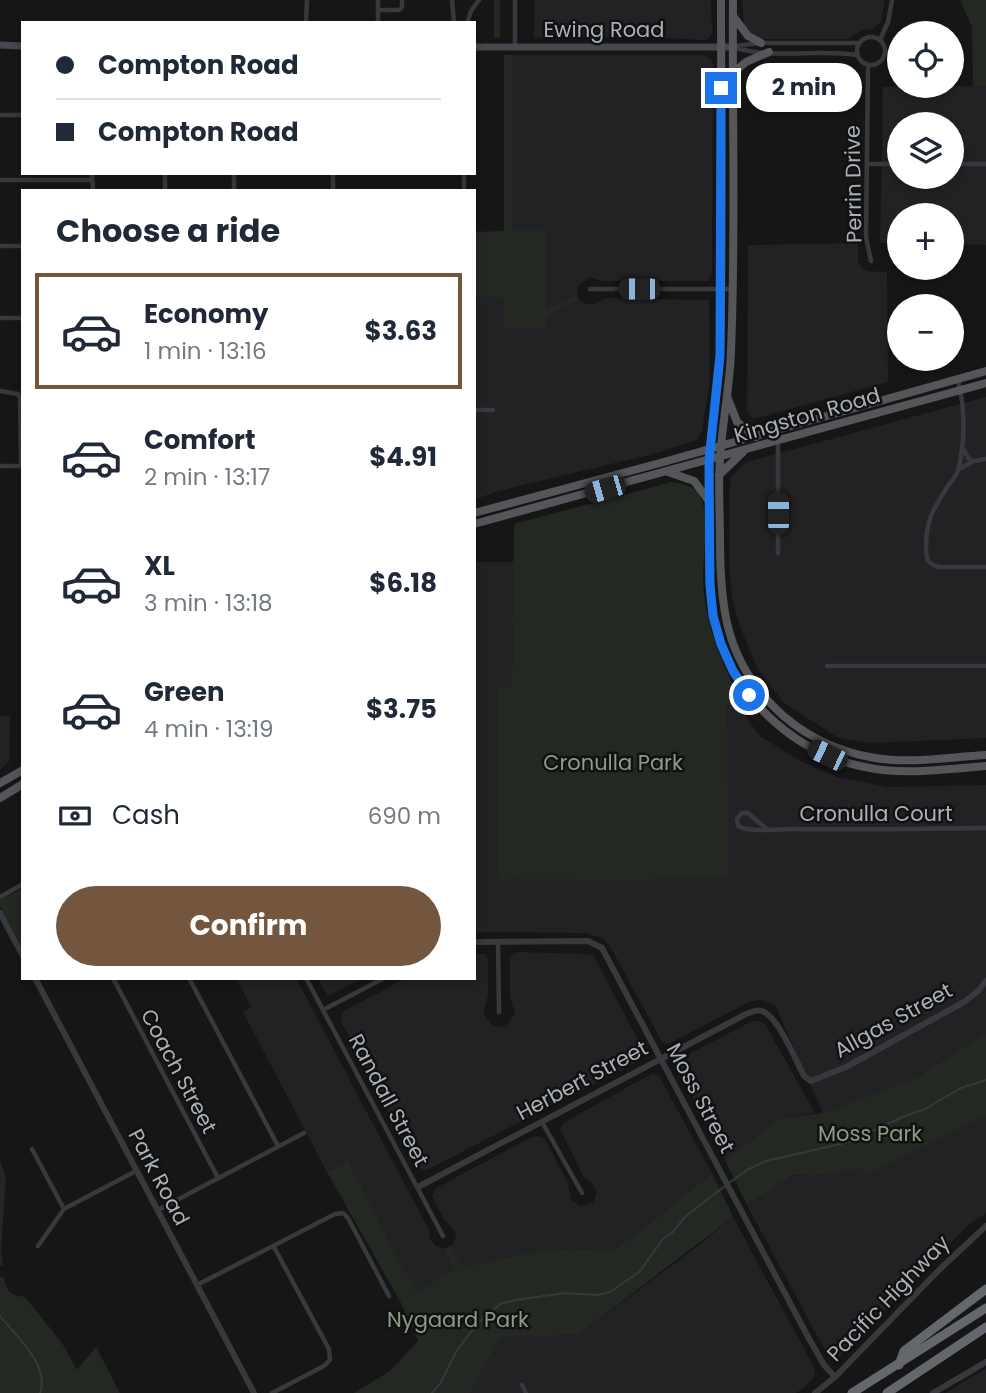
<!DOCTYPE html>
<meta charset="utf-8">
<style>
:root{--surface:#fff;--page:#f2f2f3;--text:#1f2937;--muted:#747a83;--line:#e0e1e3;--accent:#74563f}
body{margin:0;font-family:Poppins,sans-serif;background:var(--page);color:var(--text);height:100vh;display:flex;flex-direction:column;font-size:26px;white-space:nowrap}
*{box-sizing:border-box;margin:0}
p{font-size:23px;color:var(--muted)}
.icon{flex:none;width:38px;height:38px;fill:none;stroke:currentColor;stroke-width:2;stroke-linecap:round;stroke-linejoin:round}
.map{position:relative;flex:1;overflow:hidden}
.details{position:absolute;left:21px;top:189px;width:455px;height:791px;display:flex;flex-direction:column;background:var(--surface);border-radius:0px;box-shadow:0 4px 10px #0003}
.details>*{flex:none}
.guide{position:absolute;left:21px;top:21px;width:455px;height:154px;border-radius:0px;box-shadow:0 4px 10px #0003;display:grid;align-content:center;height:154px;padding:0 35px;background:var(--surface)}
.tools{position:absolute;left:887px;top:21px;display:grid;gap:14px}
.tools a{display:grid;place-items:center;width:77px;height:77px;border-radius:50%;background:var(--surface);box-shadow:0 4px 10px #0003;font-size:35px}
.end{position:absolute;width:32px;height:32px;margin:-16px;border:9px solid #1a73e8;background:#fff;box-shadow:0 0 0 4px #fff}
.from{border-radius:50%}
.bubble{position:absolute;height:49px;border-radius:24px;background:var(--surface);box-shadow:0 4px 10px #0003;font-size:23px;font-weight:700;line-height:49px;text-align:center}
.car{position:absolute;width:21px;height:42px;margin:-21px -10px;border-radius:9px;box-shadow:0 0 5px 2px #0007;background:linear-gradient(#222 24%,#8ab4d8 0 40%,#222 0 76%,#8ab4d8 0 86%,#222 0)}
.guide b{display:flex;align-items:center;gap:24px;height:66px;font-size:26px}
.guide b+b{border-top:2px solid var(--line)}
.guide i{width:18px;height:18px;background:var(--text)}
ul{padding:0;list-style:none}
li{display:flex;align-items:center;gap:21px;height:116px;margin:0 14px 10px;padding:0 21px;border:4px solid transparent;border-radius:0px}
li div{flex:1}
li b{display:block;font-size:26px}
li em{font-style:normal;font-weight:700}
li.current{border-color:var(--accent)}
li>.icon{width:63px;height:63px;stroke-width:1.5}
h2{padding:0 35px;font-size:32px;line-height:84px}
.pay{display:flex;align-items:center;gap:18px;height:77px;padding:0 35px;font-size:26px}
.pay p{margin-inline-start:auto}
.cta{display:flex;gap:14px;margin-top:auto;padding:14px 35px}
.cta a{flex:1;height:80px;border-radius:42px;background:var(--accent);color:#fff;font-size:28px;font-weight:700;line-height:80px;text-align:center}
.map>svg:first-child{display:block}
.built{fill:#222224;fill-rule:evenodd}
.green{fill:#232922}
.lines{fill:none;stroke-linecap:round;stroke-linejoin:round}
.stream{stroke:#303b3f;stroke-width:2}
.minor{stroke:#37393c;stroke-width:4.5}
.tertiary{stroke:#37393c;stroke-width:6}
.secondary{stroke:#45484c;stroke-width:7}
.primary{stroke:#54565a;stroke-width:8}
.motorway{stroke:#64686c;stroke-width:9}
.route{stroke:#1a73e8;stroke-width:9}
.labels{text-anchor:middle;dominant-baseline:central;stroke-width:5;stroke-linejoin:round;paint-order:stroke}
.street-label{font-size:21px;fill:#a9b0b6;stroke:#111112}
.park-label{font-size:21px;fill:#879e83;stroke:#111112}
</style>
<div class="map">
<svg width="986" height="1393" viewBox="0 0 986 1393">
<rect width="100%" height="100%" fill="#161617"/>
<path class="built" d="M 535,0 L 711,0 L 712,32 L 710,37 L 705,40 L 643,37 L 534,38 Z
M 742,0 L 885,0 L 881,22 L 872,29 L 861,31 L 848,39 L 760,39 L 752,36 L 744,25 Z
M 512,55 L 704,55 L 711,59 L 713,65 L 712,274 L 708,281 L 601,281 L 590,277 L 578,286 L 577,294 L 545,312 L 512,230 Z
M 986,86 L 986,245 L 952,244 L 952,215 L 900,215 L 899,243 L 880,243 L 883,87 ZM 900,124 L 952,124 L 952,177 L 900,177 Z
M 858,243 L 858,263 L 866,271 L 887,272 L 888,382 L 754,419 L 747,412 L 748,245 Z
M 474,297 L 503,297 L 504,329 L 544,320 L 579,299 L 585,304 L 595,304 L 606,298 L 709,300 L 710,381 L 702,431 L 697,440 L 649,455 L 498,491 L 474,500 Z
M 986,397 L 986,738 L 870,743 L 837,737 L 784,703 L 757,668 L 739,624 L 732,597 L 729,564 L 729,492 L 731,477 L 746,462 Z
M 474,562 L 514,562 L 512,687 L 498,689 L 737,705 L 760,736 L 800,761 L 837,777 L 889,787 L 986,785 L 986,1032 L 918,1077 L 823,1113 L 775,1005 L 760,1000 L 751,1001 L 668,1044 L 662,1042 L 610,946 L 603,938 L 585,933 L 474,932 Z
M 0,716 L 10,716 L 9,761 L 0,770 Z
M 516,952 L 589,954 L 594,956 L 642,1048 L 643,1054 L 640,1060 L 553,1105 L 429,1169 L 422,1170 L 418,1167 L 342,1023 L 341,1015 L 344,1011 L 406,978 L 474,978 L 474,954 L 486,954 L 488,959 L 488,996 L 483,1013 L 492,1025 L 500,1027 L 508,1024 L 515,1014 L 510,997 L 510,961 L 512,954 Z
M 236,978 L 296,978 L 429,1230 L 430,1238 L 435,1245 L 444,1249 L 454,1269 L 416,1291 L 348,1161 L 327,1172 L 243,1012 L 251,1007 Z
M 317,978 L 363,978 L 328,996 Z
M 752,1021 L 759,1021 L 765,1024 L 815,1113 L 780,1118 L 725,1160 L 676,1064 L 681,1058 Z
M 653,1073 L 659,1076 L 712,1173 L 637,1234 L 611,1251 L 575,1249 L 533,1252 L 463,1267 L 452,1245 L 456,1237 L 455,1231 L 445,1221 L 432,1197 L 436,1188 L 532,1137 L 538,1136 L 545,1139 L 568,1183 L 571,1200 L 580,1206 L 588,1205 L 594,1201 L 597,1191 L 592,1183 L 584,1178 L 560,1129 L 563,1123 Z
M 986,1116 L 986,1213 L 967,1226 L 837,1359 L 828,1356 L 747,1205 L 793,1175 L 814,1176 L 859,1169 L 870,1173 Z
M 733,1217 L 815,1369 L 815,1376 L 805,1387 L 796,1393 L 470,1393 L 500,1338 L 578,1335 L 694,1249 Z
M 986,1369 L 986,1393 L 945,1393 L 970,1378 Z"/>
<path class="green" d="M 494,0 L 500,0 L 500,38 L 494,38 Z
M 960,0 L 986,0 L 986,86 L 973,86 L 972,27 Z
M 504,55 L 512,55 L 512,230 L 545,230 L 545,311 L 577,294 L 579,299 L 545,319 L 545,328 L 504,329 L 503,297 L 474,297 L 474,232 L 504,231 Z
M 672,482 C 682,483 695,486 700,496 C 711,518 702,558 703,583 C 705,625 722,663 741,701 L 737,705 L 727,705 L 728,876 L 635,880 L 497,879 L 498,688 L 512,687 L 514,524 Z
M 23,888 L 23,948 L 0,906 L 0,900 Z
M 986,1032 L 986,1116 L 870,1173 L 859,1169 L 814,1176 L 793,1175 L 747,1205 L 725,1160 L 780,1118 L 823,1113 L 918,1077 Z
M 0,1161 L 6,1178 L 1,1250 L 3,1265 L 0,1265 Z
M 348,1161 L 416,1291 L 454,1269 L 444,1249 L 452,1245 L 463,1267 L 533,1252 L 575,1249 L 611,1251 L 637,1234 L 712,1173 L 733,1217 L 578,1335 L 500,1338 L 470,1393 L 354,1393 L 390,1371 L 418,1341 L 400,1301 L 327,1172 Z
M 0,1277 L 4,1277 C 7,1292 10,1295 25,1297 L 62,1343 L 77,1370 L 96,1347 L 120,1393 L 0,1393 Z"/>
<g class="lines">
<path class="stream" d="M 729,1183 L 747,1170 L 766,1161 L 849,1142 L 905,1116 L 925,1109 L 961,1088 L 986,1080
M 0,1316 C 16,1336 50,1365 40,1393
M 432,1393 L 440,1384 L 456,1352 L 476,1325 L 500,1304 L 515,1300 L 565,1293 L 597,1295 L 610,1292 L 639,1272 L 663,1239 L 673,1232 L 686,1216 L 725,1186"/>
<path class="minor" d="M 378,0 L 378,23
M 452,0 L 454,23
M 515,0 L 515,47
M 378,10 L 399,10 L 402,7 L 402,0
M 306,23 L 307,0
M 467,23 L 471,11 L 479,0
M857 51a14 14 0 1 1 28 0a14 14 0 1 1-28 0Z
M 880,40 L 888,22 L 892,0
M 734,46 L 761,43 L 859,43
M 736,48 C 774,59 818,49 857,55
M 868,65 L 866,237 L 871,261
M 0,115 L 23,115
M 867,164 L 900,164
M 952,164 L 986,164
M 92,173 L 93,191
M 165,173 L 165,191
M 234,173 L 234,191
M 333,173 L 333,191
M 464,173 L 464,191
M 0,180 L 92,180
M 0,246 L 23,246
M 590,289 L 732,289
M 0,318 L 23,318
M 958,380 C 965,407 965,440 959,467 C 958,474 952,480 948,486 C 934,508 926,519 926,547 C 926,558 927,564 939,567 L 986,567
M 0,391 L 18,394 L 20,399 L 21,466
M 474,410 L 493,410
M 778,442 L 778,553
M 963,449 L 969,459 L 974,461
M 0,466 L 23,466
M 959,469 L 974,461 L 986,459
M 827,666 L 986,666
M 767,829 L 748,813 L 742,813 L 737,819 L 738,826 C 750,833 776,829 791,829 C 856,830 921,829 986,828
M 0,897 L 23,884
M 498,942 L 499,1012
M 113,978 L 218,1178
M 189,978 L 278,1146
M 306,978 L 443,1236
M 323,1010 L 384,978
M 542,1122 L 582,1193
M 32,1149 L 64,1209
M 158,1210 L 304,1133
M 38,1246 L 64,1209 L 136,1171
M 197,1285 L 335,1214 L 343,1213 L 348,1218 L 389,1296
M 522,1385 L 526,1393
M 272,1393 L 324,1366 L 330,1360 L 329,1349 L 274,1247"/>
<path class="tertiary" d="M 0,913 L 23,956
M 474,942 L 588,941 L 602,948 L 807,1335 L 824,1365 L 835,1377
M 35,978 L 254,1393
M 418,1187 L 746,1014 C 752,1012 756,1009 762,1011 C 778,1016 796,1061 804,1076 L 811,1081 L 848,1066 L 964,1002 L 978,991 L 986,981
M 815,1393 L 835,1377 L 940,1269 L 986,1226
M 933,1393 L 986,1362"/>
<path class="secondary" d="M 0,45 L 23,46
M 474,47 L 733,47"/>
<path class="primary" d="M 721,0 C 721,118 723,237 720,355 C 719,387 712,419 710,450 C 708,477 709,503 709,530 C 709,565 708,601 718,635 C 739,703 799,756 870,768 C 907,775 948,769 986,766
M 733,0 C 732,116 736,233 731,350 C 730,387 722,423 720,460 C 718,487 720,514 720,540 C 720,605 725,657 773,706 C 800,734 837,752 875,758 C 911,764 949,757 986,755
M 733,16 L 748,36 L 761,43
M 733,73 L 746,62 L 769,52
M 727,396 L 737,422 L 756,437
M 668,472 L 694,481 L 709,501
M 719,475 L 743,452
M 474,513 L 660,463 L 986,371
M 474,524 L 986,383
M 0,783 L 23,770
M 0,798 L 23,784"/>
<path class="motorway" d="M 899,1365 L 904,1351 L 986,1289
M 852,1393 L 986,1308
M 887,1393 L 986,1327"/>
</g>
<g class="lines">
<path class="route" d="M 721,88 L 720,355 L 709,461 L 710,585 L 713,616 L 721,644 L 733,671 L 749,695"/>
</g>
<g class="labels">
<g class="street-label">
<text x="604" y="29">Ewing Road</text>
<text transform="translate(853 184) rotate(-91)">Perrin Drive</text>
<text transform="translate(807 415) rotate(-16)">Kingston Road</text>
<text x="876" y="813">Cronulla Court</text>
<text transform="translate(893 1020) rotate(-29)">Allgas Street</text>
<text transform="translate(179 1071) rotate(62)">Coach Street</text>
<text transform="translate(582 1080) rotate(-28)">Herbert Street</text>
<text transform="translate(701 1098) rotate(62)">Moss Street</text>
<text transform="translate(389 1100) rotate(62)">Randall Street</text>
<text transform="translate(159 1177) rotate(62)">Park Road</text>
<text transform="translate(888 1298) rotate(-46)">Pacific Highway</text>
</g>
<g class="park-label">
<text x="613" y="762">Cronulla Park</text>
<text x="870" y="1133">Moss Park</text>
<text x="458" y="1319">Nygaard Park</text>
</g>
</g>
</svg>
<div class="tools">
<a><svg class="icon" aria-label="locate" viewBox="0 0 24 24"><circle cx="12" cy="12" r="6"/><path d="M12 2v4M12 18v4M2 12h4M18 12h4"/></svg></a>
<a><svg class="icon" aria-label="layers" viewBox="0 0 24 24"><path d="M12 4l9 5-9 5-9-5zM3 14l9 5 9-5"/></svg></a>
<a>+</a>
<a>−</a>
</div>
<i class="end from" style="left:749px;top:695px"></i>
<i class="end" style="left:721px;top:88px"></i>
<div class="bubble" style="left:746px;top:63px;width:116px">2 min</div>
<i class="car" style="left:639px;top:289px;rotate:270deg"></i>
<i class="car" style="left:605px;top:489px;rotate:254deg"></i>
<i class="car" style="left:778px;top:513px;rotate:0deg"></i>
<i class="car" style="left:827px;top:755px;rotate:296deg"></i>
<div class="guide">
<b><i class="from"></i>Compton Road</b>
<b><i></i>Compton Road</b>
</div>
<section class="details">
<h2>Choose a ride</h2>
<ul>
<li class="current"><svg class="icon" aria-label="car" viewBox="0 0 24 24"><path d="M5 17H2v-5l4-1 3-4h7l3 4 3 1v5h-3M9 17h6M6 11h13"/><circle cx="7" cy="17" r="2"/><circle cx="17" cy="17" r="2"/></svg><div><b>Economy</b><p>1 min · 13:16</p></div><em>$3.63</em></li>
<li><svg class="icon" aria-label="car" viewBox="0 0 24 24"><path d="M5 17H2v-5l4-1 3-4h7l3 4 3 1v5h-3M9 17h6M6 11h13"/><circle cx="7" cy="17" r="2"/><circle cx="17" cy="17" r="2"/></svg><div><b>Comfort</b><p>2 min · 13:17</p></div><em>$4.91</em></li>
<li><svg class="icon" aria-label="car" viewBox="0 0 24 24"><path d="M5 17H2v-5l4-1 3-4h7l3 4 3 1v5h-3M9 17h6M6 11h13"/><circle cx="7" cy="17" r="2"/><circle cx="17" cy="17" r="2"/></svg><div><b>XL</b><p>3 min · 13:18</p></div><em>$6.18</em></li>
<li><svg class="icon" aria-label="car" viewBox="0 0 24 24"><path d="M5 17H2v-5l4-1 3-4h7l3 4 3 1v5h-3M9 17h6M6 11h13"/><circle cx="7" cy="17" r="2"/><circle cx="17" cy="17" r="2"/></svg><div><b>Green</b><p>4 min · 13:19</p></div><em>$3.75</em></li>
</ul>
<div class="pay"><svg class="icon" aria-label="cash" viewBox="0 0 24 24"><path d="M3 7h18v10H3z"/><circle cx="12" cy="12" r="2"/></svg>Cash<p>690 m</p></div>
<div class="cta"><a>Confirm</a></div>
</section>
</div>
